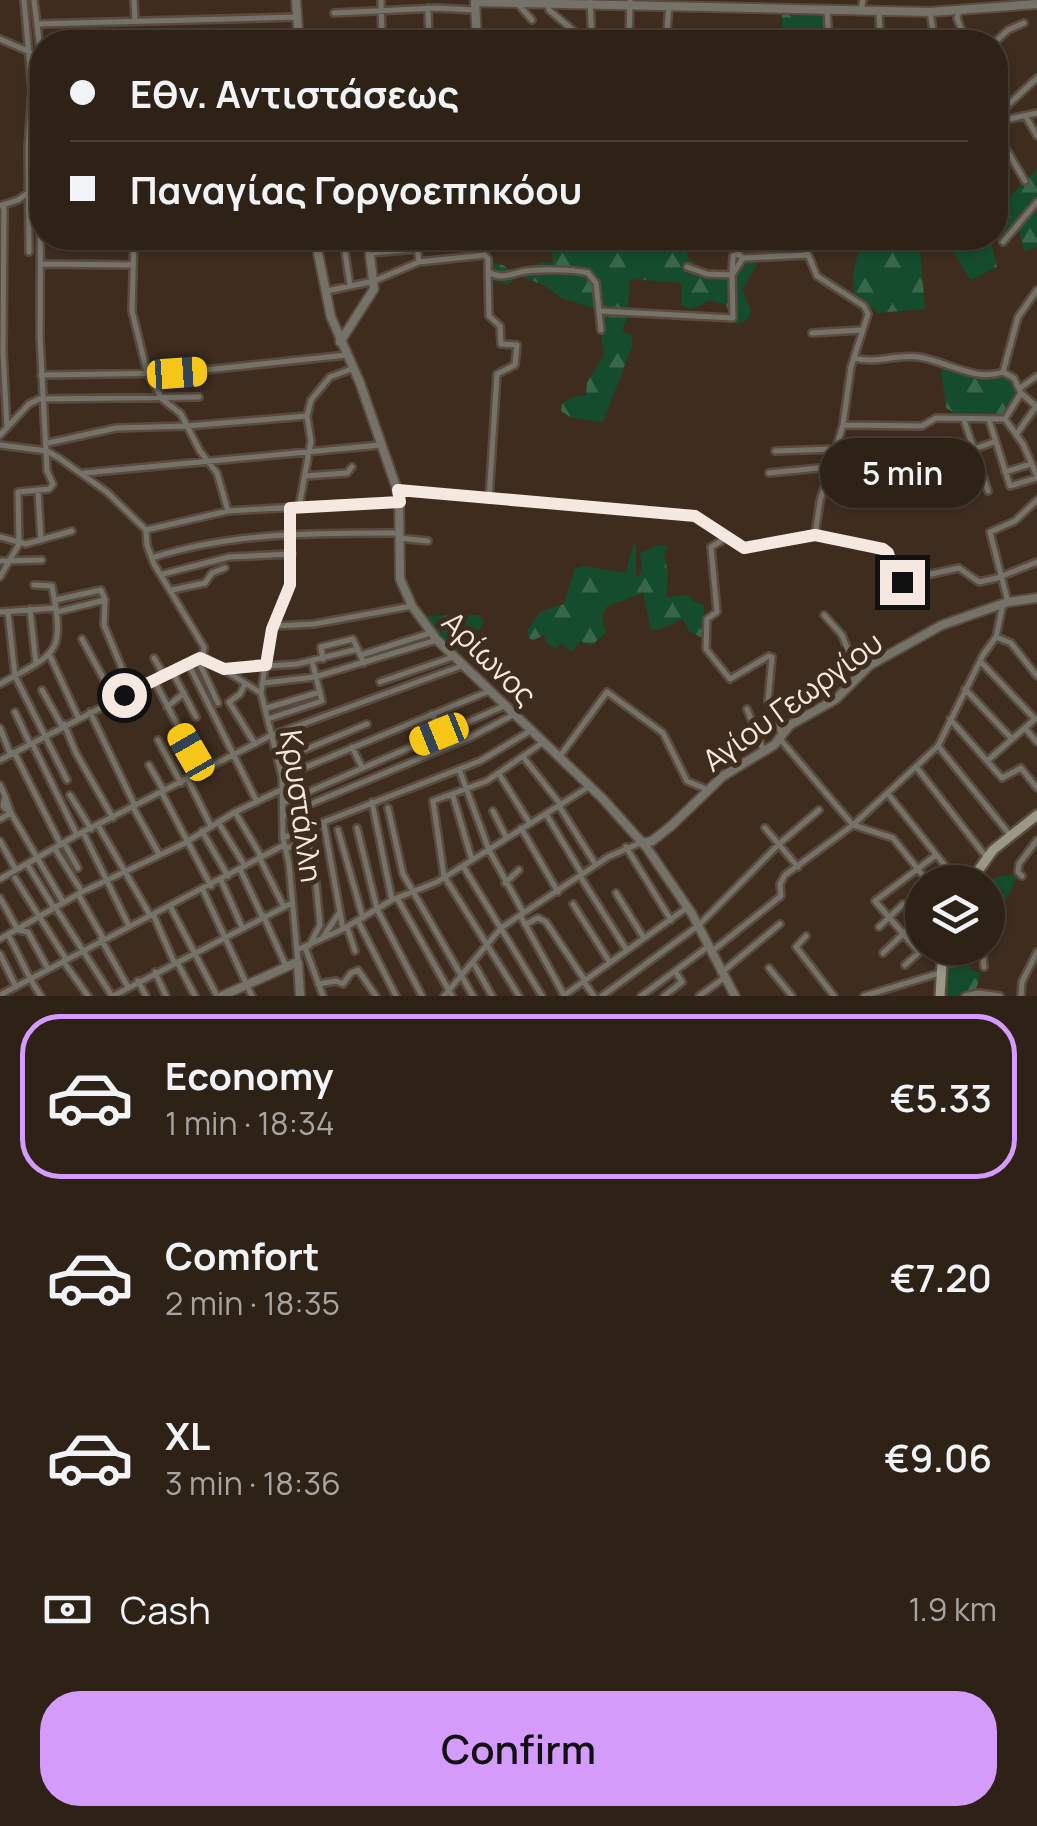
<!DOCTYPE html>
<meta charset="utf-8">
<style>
:root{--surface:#2e2217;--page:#3a2f24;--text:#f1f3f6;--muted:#a7a4a1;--line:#493f36;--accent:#d59bfa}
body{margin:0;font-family:Manrope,sans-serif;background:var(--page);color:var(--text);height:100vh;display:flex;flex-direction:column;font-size:38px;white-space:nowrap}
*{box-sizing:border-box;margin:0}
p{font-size:32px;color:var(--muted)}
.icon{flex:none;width:55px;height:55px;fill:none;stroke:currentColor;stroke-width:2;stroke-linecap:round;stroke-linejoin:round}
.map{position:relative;height:996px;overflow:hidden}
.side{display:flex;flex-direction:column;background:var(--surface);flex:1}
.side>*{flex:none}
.banner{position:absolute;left:30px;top:30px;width:978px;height:220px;border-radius:40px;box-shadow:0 2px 8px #0004,0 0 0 2px var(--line);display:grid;align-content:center;height:220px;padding:0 40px;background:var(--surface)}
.tools{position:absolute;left:905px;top:865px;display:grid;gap:20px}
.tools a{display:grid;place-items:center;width:100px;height:100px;border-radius:50%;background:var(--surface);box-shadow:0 2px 8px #0004,0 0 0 2px var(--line);font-size:50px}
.end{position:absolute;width:45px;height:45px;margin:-22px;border:12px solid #f4e8e0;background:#111;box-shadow:0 0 0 5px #111}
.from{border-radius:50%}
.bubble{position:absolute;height:70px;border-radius:35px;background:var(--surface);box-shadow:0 2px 8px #0004,0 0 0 2px var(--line);font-size:32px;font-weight:600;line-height:70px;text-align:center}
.car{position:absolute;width:30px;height:60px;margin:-30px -15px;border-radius:12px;box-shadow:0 0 8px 2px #0007;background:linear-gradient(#f5c518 24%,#345 0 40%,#f5c518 0 76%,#345 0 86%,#f5c518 0)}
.banner b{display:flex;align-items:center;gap:35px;height:95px;font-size:38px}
.banner b+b{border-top:2px solid var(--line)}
.banner i{width:25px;height:25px;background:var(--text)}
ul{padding:18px 0 0;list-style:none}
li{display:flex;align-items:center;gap:30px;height:165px;margin:0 20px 15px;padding:0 20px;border:5px solid transparent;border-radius:40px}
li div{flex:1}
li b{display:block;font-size:38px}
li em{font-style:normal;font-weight:600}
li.active{border-color:var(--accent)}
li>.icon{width:90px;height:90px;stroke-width:1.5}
.pay{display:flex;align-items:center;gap:25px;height:110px;padding:0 40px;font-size:38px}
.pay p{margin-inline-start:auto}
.cta{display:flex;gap:20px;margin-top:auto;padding:20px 40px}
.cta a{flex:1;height:115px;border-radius:40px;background:var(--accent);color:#111;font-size:40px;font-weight:600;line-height:115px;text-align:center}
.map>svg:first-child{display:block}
.forest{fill:url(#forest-firs)}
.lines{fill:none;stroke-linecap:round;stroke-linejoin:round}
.minor-casing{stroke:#5b4b3e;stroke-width:10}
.tertiary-casing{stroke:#5b4b3e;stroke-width:12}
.secondary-casing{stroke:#5b4b3e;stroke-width:14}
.minor{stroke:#757369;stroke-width:5}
.tertiary{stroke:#757369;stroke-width:8}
.secondary{stroke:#9c9888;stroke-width:9}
.route{stroke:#f4e8e0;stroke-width:12}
.labels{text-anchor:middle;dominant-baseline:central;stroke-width:10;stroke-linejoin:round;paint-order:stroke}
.street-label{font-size:30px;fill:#f4e8e0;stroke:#3e2d1f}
</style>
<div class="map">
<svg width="1037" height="996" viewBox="0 0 1037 996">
<defs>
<pattern id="forest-firs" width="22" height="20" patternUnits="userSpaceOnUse" patternTransform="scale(2.5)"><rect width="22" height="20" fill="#154c2d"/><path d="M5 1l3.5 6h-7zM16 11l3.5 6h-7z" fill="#38664b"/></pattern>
</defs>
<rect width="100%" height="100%" fill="#3e2d1f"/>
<path class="forest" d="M 825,11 L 827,42 L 782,42 L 782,15 L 787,12 Z
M 1037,169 L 1037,200 L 1022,218 L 1037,203 L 1037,246 L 1025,252 L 1017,223 L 1004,238 L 1003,204 Z
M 551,238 L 611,238 L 611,241 L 653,241 L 654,238 L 792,238 L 732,242 L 688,239 L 687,258 L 693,262 L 695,274 L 730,277 L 738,261 L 749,260 L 757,264 L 742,289 L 751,311 L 749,318 L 737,325 L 725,304 L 708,300 C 699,307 692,312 681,305 L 682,283 L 630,279 L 627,319 L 622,332 L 632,335 L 632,346 L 603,422 L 572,418 L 561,411 L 562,404 L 572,397 L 586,396 L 587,382 L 604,355 L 597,309 L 561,298 L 544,285 L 520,276 L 507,285 C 496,282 488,280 484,268 L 488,263 L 503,265 L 513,273 L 543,262 L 553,263 Z
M 803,238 L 919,238 L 925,309 L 877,313 L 875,309 L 867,309 L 854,297 L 853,276 L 859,248 L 807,249 Z
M 946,238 L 990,238 L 997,267 L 970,280 Z
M 941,368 L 979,378 L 1007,377 L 1012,379 L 1019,393 L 1003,417 L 971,415 L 965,419 L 946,408 Z
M 636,544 L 636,578 L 642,572 L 640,553 L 658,545 L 668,546 L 664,554 L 668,573 L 666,597 L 688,595 L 694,602 L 704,605 L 704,635 L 700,637 L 689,631 L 683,619 L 658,630 L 651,630 L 643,593 L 607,606 L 602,618 L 606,632 L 591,646 L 580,641 L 572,652 L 561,643 L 556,649 L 545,641 L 545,635 L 533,640 L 529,638 L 527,631 L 540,612 L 564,604 L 575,568 L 584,566 L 626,573 L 633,545 Z
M 480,615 L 484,623 L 457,654 L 421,616 Z
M 1018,874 L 1001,911 L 988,911 L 987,882 L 996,877 Z
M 944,948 L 975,948 L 975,959 L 970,962 L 970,970 L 981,973 L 975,992 L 966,996 L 933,996 Z"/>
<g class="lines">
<defs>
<path id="minor" d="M 24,0 L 32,90 L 28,148 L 29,252
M 134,0 L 135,20
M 381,0 L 382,42
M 590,0 L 592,42
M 548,3 L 549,10 L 587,42
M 518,4 L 532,20
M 428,8 L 429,42
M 861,10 L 863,0
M 827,11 L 829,42
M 879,11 L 880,42
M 930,12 L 935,42
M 959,12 L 957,18 L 966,42
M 334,13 L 437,8 L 474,10
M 37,24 L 298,17
M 592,34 L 666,36
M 0,39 L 41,57
M 629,42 L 630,0
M 666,42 L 669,6
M 995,42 L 1008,30 L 1024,23
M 995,117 L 1037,78
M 1026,117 L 1037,136
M 995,122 L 1037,113
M 995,130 L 1025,181
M 0,206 L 18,200 L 39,185
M 4,206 L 3,352 L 7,428
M 134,238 L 132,311 L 147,372 L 162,399 L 181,414 L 200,451 L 217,473 L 228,511
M 343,238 L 350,286
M 416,238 L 419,262
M 801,238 L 817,276 L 864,306 L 868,314 L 851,367 L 843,425 L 820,501 L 815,535
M 942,238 L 943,244
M 1003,242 L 1037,202
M 371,253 L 416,249
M 743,258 L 808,255
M 42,264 L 133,265
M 687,267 L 707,274 L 732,275 L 733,256 L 738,254
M 488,272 L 489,316 L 500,326 L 501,344 L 517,345 L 515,365 L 497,374 L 489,499
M 327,291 L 374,281 L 419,262 L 485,255 L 488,259 L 488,272 C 501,279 508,275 521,272 C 535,269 574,269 588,273 L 596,283 L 601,330
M 600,311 L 733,318 L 732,275 L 743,258 L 738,254 L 741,238
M 812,333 L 861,330
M 854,358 C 876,364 896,354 918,357 C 947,361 974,382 1003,372 L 1014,378 L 1021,393 L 1037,407
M 1003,372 L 1018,317 L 1037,290
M 41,375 L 177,373 L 347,355
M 1020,388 L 1037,376
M 1005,419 L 1023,444 L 1037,476
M 964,420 L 988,491
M 989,420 L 1010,486 L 1037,478
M 843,425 L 922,426 L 936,418 L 1005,419 L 1021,393
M 0,435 L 29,404 L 39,399 L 199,397
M 1016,435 L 1037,405
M 48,443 L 116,428 L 187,426 L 307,416
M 0,445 L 47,451 L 59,458 L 107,492 L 146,530 L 147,545 L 154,564 L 204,647 L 203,657
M 974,449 L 994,442
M 775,451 L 835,449
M 930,461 L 942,462 L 973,446
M 1005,472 L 1031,464
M 84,473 L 380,445
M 769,473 L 829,467
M 305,476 L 347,473 L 352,467
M 398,490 L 695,515 L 745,547 L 815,535 L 883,549 C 894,558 889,574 899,581 L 959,568 L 979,582 L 997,578 L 1037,562
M 38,491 L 41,540
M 299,507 L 311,441 L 307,416 L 311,400 L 330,377 L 354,368
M 290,508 L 290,585 L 270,633 L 261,693 L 282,777 L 283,838 L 289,864 L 298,963
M 146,530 L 228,511 L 397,501
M 0,537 L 26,544 L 72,531
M 728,537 L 711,547 L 717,612 L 707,619 L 706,649 L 730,679 L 769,656 L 772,657 L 768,701 L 782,735
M 399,538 L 428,541
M 152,558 C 232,532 316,533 400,533
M 0,561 L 42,560
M 163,574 L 229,557 L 292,554
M 0,577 L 19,544 L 18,492 L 49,489 L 53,484 L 47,471 L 40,338 L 41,57 L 34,0
M 172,590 L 205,583 L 212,573 L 225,568
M 55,600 L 101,590 L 105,600
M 105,600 L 104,625 L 131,690
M 1008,602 L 990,532 L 1015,521 L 1037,500
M 30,609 L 36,664
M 0,612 L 56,608
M 8,612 L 15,676 L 67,780
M 57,612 L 105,600
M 824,615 L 842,635 L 858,675
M 274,626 L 314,624 L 412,606
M 996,637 L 1011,643 L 1037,676
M 82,639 L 114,698
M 361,655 L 430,633
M 50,656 L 78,717
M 154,658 L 164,675
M 197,658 L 218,703
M 205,658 L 261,693
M 323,659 L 321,647 L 353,639 L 364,663
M 980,661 L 1035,719
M 188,663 L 257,802
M 224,669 L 297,664 L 358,649
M 172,671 L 196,717
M 154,680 L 202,773
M 380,682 L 453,657
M 264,683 L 315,677 L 437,640
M 0,684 C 58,652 65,655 52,586 L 34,585
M 245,684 L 240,694 L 229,702 L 255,744
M 965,689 L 1012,739
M 42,690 L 62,726
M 167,707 L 184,693
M 267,708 L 320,692
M 747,709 L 764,752
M 15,712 L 30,744
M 90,712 L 135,806
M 268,719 L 322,701 L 312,661
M 950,719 L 1002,778 L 1021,768 L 1037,788
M 64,724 L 76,753 L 113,818
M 0,728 L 10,753
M 1025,728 L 1037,742
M 443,733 L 504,706
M 780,739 L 853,825 L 893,838 L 928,882
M 158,740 L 181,783
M 32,743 L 77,835
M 938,746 L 1010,835
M 352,747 L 362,767
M 14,752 L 61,845
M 560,756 L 607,692 L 663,733 L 687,781 L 708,790
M 524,758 L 561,805
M 0,760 L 197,658
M 280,760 L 367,724
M 987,761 L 1035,719
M 149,765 L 164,791
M 917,768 L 987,858
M 459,769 L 489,850 L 523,912
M 499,774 L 529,822
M 282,777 L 489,691
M 188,780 L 211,826
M 0,785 L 5,796 L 3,806 L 11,813 L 63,902
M 162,793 L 211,886
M 888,794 L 958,882
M 70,795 L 91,829
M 453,796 L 472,860
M 372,802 L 392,900
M 283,803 L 443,733 L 432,714
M 559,806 L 596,865
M 133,807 L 159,854
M 388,808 L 403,874 L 473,996
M 493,811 L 506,837
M 235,812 L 261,856
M 546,814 L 582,874
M 284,815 L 467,739 L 515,714
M 0,819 L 11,813 L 5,796
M 218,822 L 245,866
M 324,824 L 343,929
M 99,827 L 150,915
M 357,828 L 377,909 L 422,996
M 521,828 L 558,892
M 765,828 L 798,867
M 338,830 L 363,918
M 202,831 L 228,876
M 83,832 L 129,926
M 283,838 L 480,761 L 530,731
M 0,841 L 16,870
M 64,843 L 78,868
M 626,847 L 671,920
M 55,849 L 82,892
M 285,849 L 309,840 L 312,842 L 320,925 L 309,946
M 259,857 L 283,905
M 27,864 L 54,908
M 463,866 L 542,996
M 240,869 L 262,916
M 580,876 L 626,949
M 1022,876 L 1018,872 L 1019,864 L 1037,840
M 15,878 L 66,959
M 0,879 L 77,835 L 270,736 L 464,665
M 221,880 L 242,927
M 505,883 L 519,870
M 203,890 L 252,996
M 616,893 L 644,938
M 78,894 L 103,938
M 0,898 L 18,930 L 28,932 L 48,969
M 397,898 L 452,996
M 573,904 L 609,961
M 170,906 L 217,996
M 55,907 L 112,996
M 153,914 L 174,962
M 263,915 L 286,966
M 520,915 L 564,995
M 358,921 L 396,996
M 526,924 L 538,918 L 546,922 L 584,979
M 347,927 L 355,951
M 879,927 L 903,904
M 8,935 C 20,955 27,977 41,996
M 806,936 L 796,947 L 834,996
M 323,937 L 339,913
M 0,939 L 82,892 L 183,844 L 235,812 L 283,789
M 101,939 L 128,987
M 305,947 L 323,996
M 982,948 L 984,967
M 297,950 L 343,929 L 392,900 L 437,882 L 590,786
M 711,952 L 781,896 L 780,884 L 785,875 L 853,825 L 938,746 L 983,655 L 996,637 L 1003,604
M 919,952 L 875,901 L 936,855
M 883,953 L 922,916
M 0,954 L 16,987
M 63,961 L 88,996
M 177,962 L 195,996
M 473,962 L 492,996
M 905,965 L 924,948
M 769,968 L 792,996
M 155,972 L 166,996
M 721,973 L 780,924
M 138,981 L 146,996
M 584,982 L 594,996
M 318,984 L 336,981 L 343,984 L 351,973 L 358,970 L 376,996
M 0,995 L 284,845
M 113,996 L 292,903
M 444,996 L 501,928 L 608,857 L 640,843
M 519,996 L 444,876 L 433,801 L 487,781 L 542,743
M 563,996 L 688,907
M 602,996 L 699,925 L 779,844 L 819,810
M 641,996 L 709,946
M 664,996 L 682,982 L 675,971
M 699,996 L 724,978
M 864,996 L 940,973
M 965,996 L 978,993 L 1000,996
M 1021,996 L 1022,982 L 1037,952"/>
<path id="tertiary" d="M 296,0 L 299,42
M 477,42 L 475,2 L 930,12 L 1037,4
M 315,238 L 331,317 L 360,383 L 399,495 L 400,579 L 412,606 L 437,640 L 603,799 L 647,848 L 692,914 L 735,996
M 340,342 L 374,289 L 368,238
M 643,843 L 652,841 L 671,826 L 723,776 L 774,745 L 790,725 L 836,699 L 870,665 L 942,625 L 1008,602 L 1037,598
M 222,996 L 295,963 L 298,963 L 300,996"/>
<path id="secondary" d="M 970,882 L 993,850 L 1037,815
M 940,996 L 943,948"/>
</defs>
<use href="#minor" class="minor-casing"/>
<use href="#tertiary" class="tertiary-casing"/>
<use href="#secondary" class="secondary-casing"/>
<use href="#minor" class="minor"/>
<use href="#tertiary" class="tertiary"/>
<use href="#secondary" class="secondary"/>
</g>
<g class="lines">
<path class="route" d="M 124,695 L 200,658 L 224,669 L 266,665 L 272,629 L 290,585 L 290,508 L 400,502 L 398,490 L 695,516 L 744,548 L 815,535 L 883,549 L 888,553 L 896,580 L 902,582"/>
</g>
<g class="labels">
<g class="street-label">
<text transform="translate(490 658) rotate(45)">Αρίωνος</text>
<text transform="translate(792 701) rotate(-36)">Αγίου Γεωργίου</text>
<text transform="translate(302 806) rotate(82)">Κρυστάλλη</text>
</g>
</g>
</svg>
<div class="tools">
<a><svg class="icon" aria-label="layers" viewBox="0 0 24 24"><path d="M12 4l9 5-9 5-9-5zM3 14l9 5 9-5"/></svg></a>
</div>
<i class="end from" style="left:124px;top:695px"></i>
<i class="end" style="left:902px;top:582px"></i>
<div class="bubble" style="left:820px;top:438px;width:165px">5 min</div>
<i class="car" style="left:177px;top:373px;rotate:86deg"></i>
<i class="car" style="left:439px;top:734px;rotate:248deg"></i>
<i class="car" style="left:191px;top:752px;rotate:330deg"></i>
<div class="banner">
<b><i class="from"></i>Εθν. Αντιστάσεως</b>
<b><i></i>Παναγίας Γοργοεπηκόου</b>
</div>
</div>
<section class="side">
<ul>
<li class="active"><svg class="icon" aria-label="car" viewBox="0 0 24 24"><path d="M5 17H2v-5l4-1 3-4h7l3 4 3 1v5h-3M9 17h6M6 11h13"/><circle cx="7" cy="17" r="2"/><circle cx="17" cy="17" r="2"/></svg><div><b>Economy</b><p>1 min · 18:34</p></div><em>€5.33</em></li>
<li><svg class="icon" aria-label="car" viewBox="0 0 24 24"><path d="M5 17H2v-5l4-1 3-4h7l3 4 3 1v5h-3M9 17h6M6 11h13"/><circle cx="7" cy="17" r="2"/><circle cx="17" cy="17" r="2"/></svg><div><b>Comfort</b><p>2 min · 18:35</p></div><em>€7.20</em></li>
<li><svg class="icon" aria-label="car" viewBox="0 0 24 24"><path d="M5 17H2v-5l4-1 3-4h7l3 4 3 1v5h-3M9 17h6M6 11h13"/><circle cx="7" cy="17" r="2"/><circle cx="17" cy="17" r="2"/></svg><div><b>XL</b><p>3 min · 18:36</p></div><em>€9.06</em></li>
</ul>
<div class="pay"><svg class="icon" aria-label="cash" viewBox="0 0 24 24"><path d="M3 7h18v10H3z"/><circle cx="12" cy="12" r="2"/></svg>Cash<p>1.9 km</p></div>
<div class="cta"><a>Confirm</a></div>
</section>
